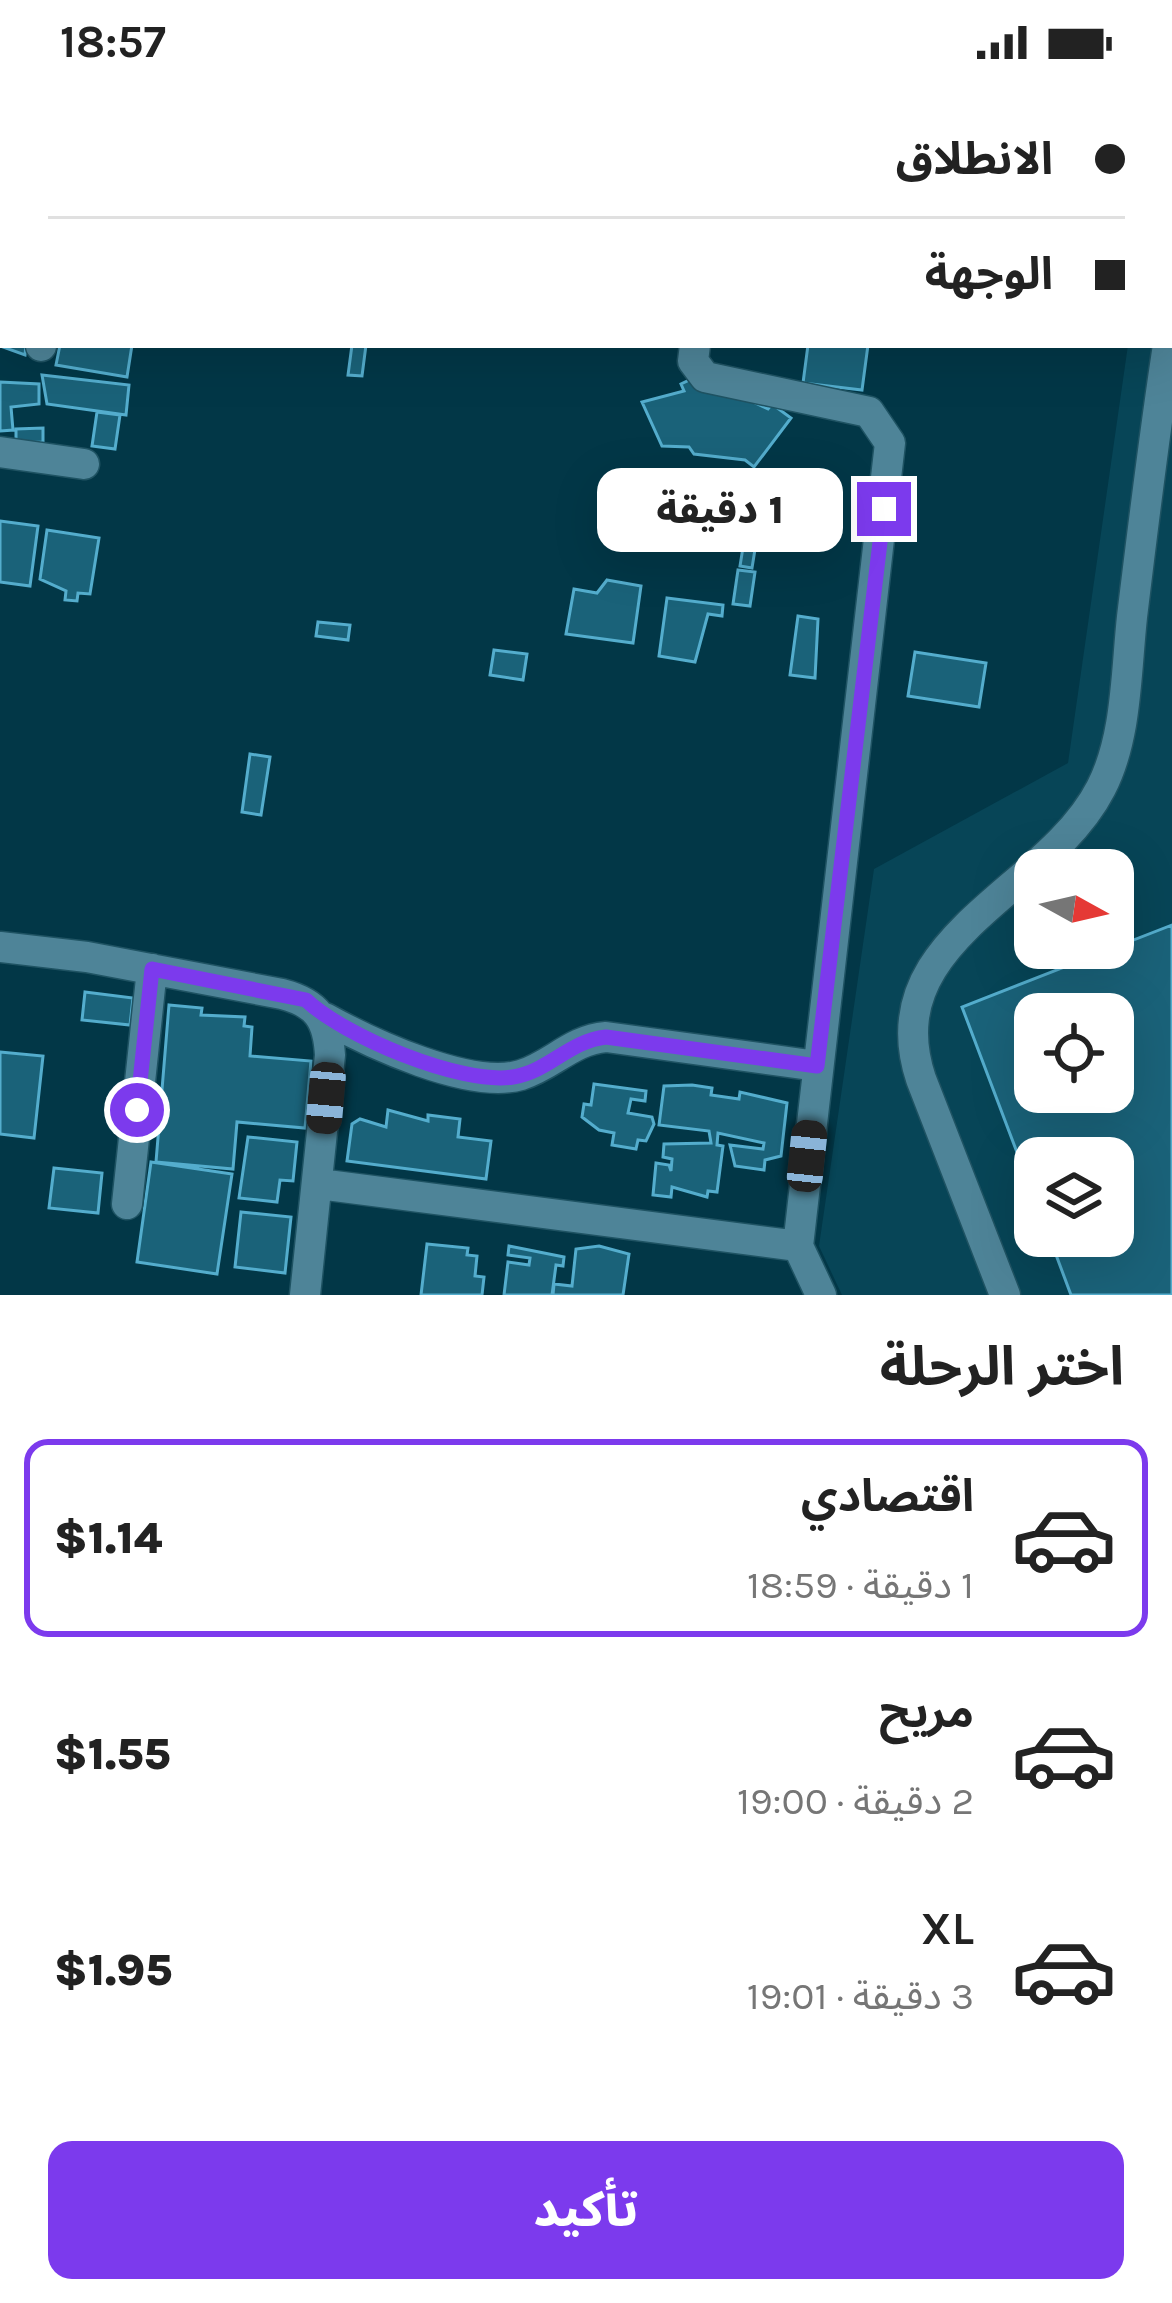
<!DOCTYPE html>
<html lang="ar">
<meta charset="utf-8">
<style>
:root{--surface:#fff;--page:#f2f2f2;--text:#222;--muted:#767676;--line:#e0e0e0;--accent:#7c3aed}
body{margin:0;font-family:Karla,"Noto Sans Arabic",sans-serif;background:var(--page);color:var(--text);direction:rtl;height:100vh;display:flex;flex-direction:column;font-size:45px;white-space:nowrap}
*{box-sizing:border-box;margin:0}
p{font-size:39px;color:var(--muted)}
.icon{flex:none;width:66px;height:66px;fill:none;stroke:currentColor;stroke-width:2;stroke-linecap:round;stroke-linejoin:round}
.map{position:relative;height:1211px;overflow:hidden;direction:ltr}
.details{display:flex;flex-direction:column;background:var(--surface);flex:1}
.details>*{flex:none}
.top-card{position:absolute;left:0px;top:0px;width:1173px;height:264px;box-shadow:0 12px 48px #0002;direction:rtl;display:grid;align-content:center;height:264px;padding:0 48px;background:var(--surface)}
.needle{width:78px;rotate:98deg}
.buttons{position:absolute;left:1014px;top:765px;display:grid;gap:24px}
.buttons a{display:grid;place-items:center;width:120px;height:120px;border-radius:24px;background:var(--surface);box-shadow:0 12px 48px #0002;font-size:60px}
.end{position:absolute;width:54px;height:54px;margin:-27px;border:15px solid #7c3aed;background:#fff;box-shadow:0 0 0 6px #fff}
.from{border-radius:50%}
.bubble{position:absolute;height:84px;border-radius:24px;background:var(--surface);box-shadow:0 12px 48px #0002;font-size:39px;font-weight:800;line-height:84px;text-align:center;direction:rtl}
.car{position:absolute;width:36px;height:72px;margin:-36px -18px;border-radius:15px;box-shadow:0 0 9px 3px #0007;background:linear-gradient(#222 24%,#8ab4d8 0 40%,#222 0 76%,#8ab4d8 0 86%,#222 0)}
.top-card b{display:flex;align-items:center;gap:42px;height:114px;font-size:45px}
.top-card b+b{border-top:3px solid var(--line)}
.top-card i{width:30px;height:30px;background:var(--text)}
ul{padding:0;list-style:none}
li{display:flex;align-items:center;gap:36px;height:198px;margin:0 24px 18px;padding:0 24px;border:6px solid transparent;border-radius:24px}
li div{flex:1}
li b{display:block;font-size:45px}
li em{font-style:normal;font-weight:800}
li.selected{border-color:var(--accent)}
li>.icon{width:108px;height:108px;stroke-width:1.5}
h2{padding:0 48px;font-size:54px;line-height:144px}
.primary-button{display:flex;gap:24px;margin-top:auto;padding:24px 48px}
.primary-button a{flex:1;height:138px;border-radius:24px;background:var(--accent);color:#fff;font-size:48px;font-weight:800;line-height:138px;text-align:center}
.status{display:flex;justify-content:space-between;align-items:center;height:84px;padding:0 60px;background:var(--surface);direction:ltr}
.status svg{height:33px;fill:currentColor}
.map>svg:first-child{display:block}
.built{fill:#074557;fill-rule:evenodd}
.building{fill:#1a6279;stroke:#54adcd;stroke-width:3;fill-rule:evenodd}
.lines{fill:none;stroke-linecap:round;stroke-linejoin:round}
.minor-casing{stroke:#1f5363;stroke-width:33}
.minor{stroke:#4e8498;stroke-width:30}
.route{stroke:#7c3aed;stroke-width:15}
</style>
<div class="status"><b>18:57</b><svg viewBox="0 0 49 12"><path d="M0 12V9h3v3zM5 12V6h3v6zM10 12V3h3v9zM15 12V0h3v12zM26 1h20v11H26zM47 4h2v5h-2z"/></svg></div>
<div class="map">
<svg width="1172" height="1211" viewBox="0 0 1172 1211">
<rect width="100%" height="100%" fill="#023747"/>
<path class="built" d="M 1165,0 L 1172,0 L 1172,1211 L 842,1211 L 819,1162 L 874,785 L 1068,679 L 1128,261 L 1170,261 L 1170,3 ZM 1035,786 L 1113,786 L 1113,864 L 1035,864 ZM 1035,930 L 1113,930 L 1113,1008 L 1035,1008 ZM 1035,1074 L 1113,1074 L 1113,1152 L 1035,1152 Z"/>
<path class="building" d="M 0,224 L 3,261 L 26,261 L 25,271 L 0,262 Z
M 60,261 L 132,261 L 127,293 L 56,281 Z
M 352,261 L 366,261 L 362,292 L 348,291 Z
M 808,261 L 868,261 L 862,306 L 803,299 Z
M 42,291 L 129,301 L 126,331 L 47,320 Z
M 698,292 L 768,325 L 772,320 L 791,334 L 754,383 L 745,376 L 694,370 L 689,363 L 662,362 L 642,318 L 684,307 L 681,300 Z
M 0,298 L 39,300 L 39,320 L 11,323 L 13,346 L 0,347 Z
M 97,328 L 120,331 L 115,365 L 92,362 Z
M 43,344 L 43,358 L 16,359 L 16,345 Z
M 0,437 L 38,442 L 30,502 L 0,498 Z
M 47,446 L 99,454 L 90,510 L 78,509 L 77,517 L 65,516 L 66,507 L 40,495 Z
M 745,451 L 757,453 L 752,484 L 740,482 Z
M 738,486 L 755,488 L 750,522 L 733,520 Z
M 607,496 L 641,502 L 633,559 L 566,550 L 574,505 L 597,509 Z
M 667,514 L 723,521 L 722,532 L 708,530 L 695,578 L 659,572 Z
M 798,532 L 818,535 L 815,594 L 790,591 Z
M 318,538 L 350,541 L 348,556 L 316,552 Z
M 494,566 L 527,570 L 523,596 L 490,591 Z
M 915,568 L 986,579 L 979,623 L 908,612 Z
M 250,670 L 270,673 L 261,731 L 242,728 Z
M 1172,841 L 1172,1211 L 1071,1211 L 1049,1152 L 1113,1152 L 1113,1074 L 1035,1074 L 1035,1116 L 962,923 ZM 1035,930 L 1113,930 L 1113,1008 L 1035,1008 Z
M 85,908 L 133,914 L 130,941 L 82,936 Z
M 169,921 L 202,924 L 201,931 L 245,933 L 244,942 L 252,943 L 250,972 L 311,977 L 305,1044 L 237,1038 L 233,1085 L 156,1078 Z
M 0,968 L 43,972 L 34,1054 L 0,1050 Z
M 594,1000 L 646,1007 L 645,1017 L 631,1015 L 628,1029 L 652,1033 L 654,1040 L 646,1057 L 638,1056 L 636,1065 L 612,1061 L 614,1049 L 599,1046 L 582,1033 L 584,1020 L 591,1021 Z
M 692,1001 L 712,1004 L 711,1011 L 739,1015 L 740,1008 L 787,1019 L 781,1072 L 765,1076 L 764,1086 L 735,1082 L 730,1061 L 763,1065 L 764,1059 L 718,1049 L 717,1061 L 723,1062 L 717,1108 L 708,1107 L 707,1113 L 672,1103 L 671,1113 L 653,1111 L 656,1079 L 669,1081 L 671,1087 L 672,1075 L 663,1073 L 664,1060 L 711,1059 L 709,1047 L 659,1041 L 664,1002 Z
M 388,1026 L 428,1037 L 428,1031 L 460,1035 L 458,1053 L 491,1057 L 486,1095 L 347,1077 L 352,1040 L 360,1035 L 386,1043 Z
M 248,1053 L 297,1058 L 293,1097 L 280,1096 L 277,1118 L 239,1114 Z
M 151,1078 L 232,1090 L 217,1190 L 137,1178 Z
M 54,1084 L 102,1089 L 98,1129 L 49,1124 Z
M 241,1128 L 291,1133 L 285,1189 L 235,1183 Z
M 427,1160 L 468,1164 L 467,1171 L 477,1172 L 475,1192 L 484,1193 L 482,1211 L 421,1211 Z
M 509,1162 L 564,1173 L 563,1182 L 556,1181 L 552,1211 L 504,1211 L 508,1178 L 529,1181 L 530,1174 L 508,1171 Z
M 599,1162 L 629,1170 L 623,1211 L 553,1211 L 554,1200 L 572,1202 L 576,1165 Z"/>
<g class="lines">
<defs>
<path id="minor" d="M 292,0 L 317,3
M 77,3 L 77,0
M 911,3 L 912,0
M 1150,3 L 1150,0
M 0,145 L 3,145
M 695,261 L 693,277 L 705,293 L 869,328 L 890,359 L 798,1162 L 821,1211
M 41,262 L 41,261
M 0,368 L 84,380
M 0,863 L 87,873 L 282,910 C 317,919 328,935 330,971 L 305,1211
M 325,934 C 370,959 470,1006 521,991 C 553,981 571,956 606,953 L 817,982
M 319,1100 L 798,1162
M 127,1120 L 152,885
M 1005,1211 L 921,995 C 874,854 1047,810 1101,704 C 1127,654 1126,588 1132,533 C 1143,442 1154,352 1168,261"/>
</defs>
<use href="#minor" class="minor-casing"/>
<use href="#minor" class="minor"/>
</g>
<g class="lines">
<path class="route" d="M 137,1026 L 152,885 L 306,916 C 344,952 460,1001 513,993 C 548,988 569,957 606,953 L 817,982 L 884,425"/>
</g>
</svg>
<div class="buttons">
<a><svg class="needle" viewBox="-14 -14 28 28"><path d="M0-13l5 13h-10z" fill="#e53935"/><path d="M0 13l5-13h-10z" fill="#767676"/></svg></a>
<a><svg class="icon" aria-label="locate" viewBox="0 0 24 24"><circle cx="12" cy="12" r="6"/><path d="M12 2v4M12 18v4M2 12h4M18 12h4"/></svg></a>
<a><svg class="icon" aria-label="layers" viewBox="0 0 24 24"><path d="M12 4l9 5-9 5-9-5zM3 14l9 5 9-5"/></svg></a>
</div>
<i class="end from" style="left:137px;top:1026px"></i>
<i class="end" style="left:884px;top:425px"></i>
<div class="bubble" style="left:597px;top:384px;width:246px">1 دقيقة</div>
<i class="car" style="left:326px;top:1014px;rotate:185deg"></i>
<i class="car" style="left:807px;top:1072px;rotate:6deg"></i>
<div class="top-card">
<b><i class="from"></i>الانطلاق</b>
<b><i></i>الوجهة</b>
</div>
</div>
<section class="details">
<h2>اختر الرحلة</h2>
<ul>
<li class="selected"><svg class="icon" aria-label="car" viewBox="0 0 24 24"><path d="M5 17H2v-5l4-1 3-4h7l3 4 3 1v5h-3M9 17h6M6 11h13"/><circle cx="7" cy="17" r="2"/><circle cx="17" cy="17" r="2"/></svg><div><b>اقتصادي</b><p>1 دقيقة · 18:59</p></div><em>$1.14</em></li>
<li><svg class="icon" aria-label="car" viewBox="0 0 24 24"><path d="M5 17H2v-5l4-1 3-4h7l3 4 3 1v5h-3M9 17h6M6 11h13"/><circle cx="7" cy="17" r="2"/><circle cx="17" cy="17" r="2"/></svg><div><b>مريح</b><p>2 دقيقة · 19:00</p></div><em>$1.55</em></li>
<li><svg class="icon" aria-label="car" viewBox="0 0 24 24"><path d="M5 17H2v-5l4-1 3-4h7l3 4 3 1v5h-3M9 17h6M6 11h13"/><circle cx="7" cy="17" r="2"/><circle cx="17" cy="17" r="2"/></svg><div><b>XL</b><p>3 دقيقة · 19:01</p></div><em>$1.95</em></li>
</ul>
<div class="primary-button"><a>تأكيد</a></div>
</section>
